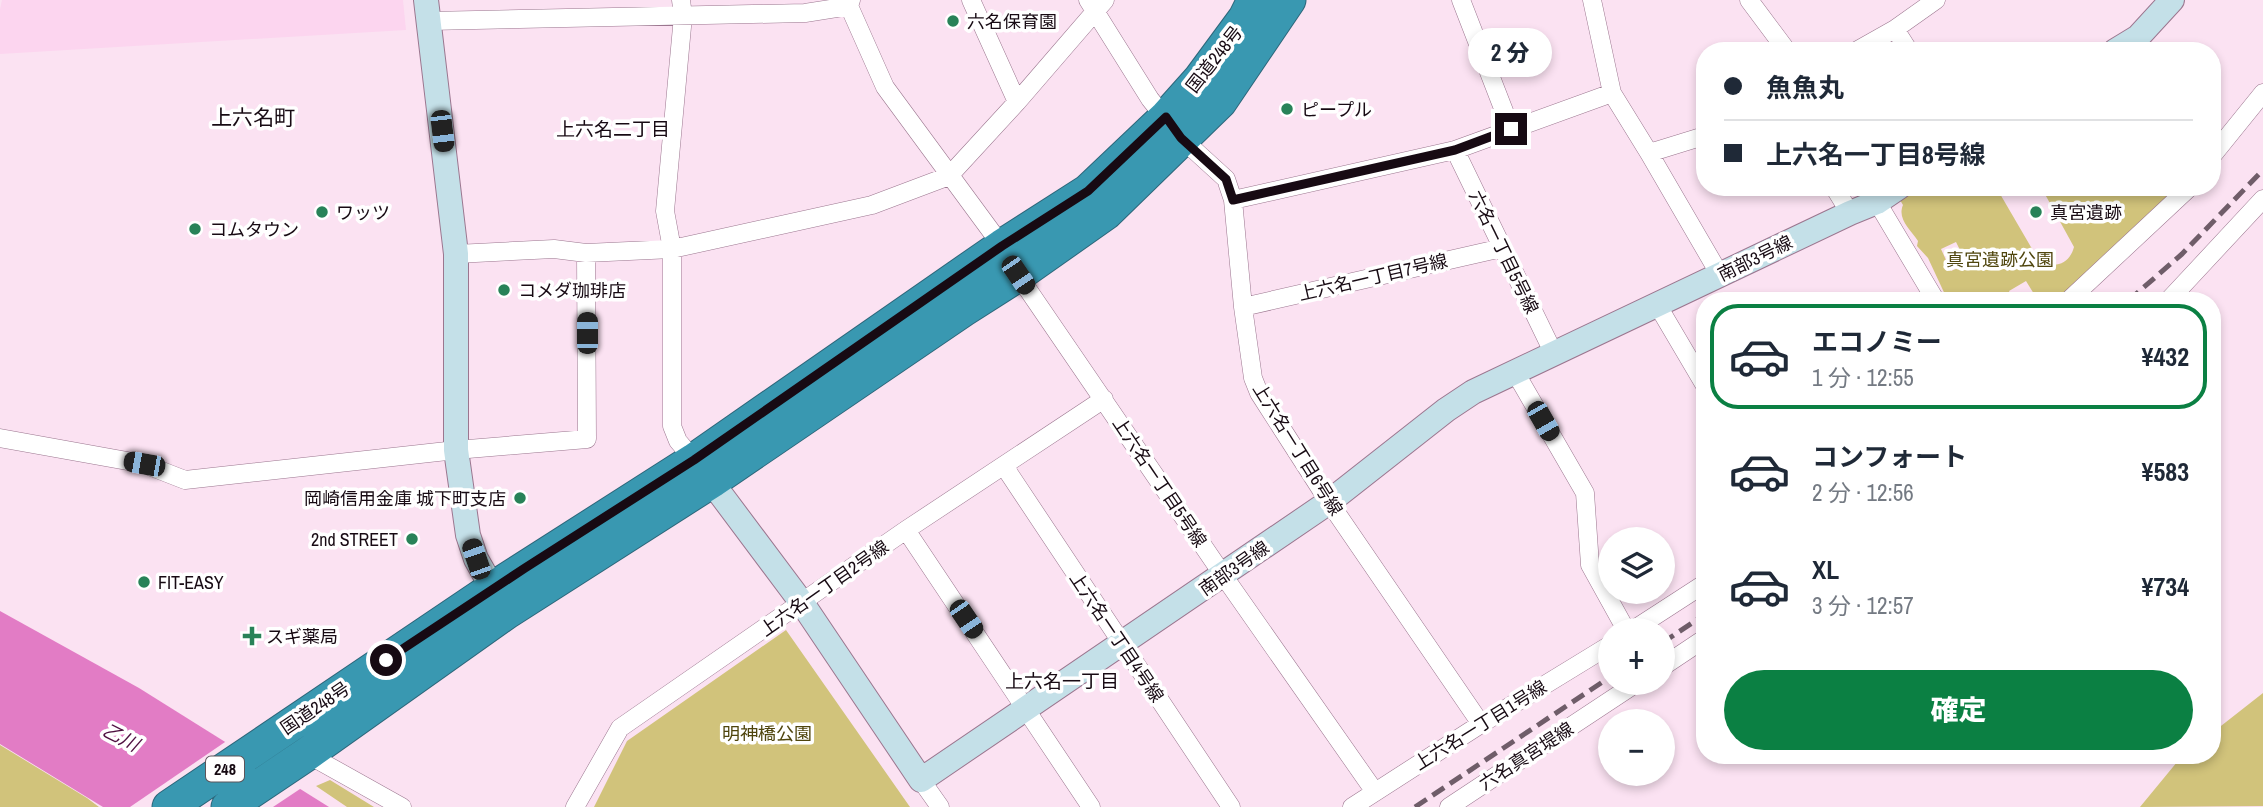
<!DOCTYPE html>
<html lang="ja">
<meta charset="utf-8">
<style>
:root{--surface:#fff;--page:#f6f6f7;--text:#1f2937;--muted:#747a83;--line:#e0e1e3;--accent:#0b8043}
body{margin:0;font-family:"Archivo Narrow","Noto Sans JP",sans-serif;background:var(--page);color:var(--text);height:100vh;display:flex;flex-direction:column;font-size:26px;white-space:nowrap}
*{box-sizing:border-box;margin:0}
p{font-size:23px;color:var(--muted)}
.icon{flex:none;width:38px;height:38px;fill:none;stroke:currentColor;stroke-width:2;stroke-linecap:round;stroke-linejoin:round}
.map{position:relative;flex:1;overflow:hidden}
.details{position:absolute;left:1696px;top:292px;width:525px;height:472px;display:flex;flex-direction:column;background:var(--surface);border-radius:28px;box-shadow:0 4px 10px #0003}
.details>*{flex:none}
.hud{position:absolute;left:1696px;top:42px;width:525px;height:154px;border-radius:28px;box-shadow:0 4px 10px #0003;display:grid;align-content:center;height:154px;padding:0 28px;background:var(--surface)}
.fabs{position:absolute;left:1598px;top:527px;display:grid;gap:14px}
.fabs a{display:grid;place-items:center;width:77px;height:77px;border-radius:50%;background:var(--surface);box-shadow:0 4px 10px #0003;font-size:35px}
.end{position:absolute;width:32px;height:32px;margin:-16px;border:9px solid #170a13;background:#fff;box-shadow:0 0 0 4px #fff}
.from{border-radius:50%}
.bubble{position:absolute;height:49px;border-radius:24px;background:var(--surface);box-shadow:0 4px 10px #0003;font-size:23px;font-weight:800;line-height:49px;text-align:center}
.car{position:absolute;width:21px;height:42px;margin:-21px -10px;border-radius:9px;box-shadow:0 0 5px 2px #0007;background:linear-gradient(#222 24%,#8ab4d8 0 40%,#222 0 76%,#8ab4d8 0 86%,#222 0)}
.hud b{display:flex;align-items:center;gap:24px;height:66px;font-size:26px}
.hud b+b{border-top:2px solid var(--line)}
.hud i{width:18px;height:18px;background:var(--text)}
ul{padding:12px 0 0;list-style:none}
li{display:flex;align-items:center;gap:21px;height:105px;margin:0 14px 10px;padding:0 14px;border:4px solid transparent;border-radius:28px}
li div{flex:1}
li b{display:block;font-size:26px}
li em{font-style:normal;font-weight:800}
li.selected{border-color:var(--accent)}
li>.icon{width:63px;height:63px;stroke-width:1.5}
.cta{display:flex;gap:14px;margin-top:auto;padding:14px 28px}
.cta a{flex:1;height:80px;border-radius:42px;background:var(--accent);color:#fff;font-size:28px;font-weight:800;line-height:80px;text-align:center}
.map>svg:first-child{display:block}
.built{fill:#fcd5ef}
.green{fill:#d1c37b;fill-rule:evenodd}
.water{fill:#e27cc5}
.pier{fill:#fbe2f2}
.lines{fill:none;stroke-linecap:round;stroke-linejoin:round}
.street-casing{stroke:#9b768f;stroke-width:19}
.secondary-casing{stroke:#9b768f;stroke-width:26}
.highway-casing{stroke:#2d667a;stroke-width:35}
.street{stroke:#fff;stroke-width:18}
.secondary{stroke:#c4e0e8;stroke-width:24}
.highway{stroke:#3998b1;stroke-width:33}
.rail{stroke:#6f5d69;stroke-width:5;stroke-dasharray:14 7;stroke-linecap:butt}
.route{stroke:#170a13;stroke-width:9}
.poi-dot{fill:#288258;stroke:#fff;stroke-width:2.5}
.labels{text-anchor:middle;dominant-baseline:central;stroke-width:7;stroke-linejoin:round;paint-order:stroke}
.shield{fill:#fff;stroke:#5d545a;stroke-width:2}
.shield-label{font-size:16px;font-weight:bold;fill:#170a13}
.poi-label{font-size:18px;fill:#170a13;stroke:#fff;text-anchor:start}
.street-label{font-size:18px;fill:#170a13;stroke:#fff}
.park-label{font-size:18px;fill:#4f450d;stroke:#fff}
.neighbourhood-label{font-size:19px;fill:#170a13;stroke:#fff}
.water-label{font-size:19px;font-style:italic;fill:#4e0f40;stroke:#fff}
.quarter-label{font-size:21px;fill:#170a13;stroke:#fff}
</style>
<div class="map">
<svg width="2263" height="807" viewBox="0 0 2263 807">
<rect width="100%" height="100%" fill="#fbe2f2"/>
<path class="built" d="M 2,0 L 403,0 L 406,30 L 0,54 L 0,9 Z"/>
<path class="green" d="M 1921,187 L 1996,187 L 2038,259 C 2052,269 2069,266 2074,247 L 2041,187 L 2178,187 L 2061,301 L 2021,301 L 2034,294 L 2026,281 L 2009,291 L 2014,301 L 1948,301 L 1928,258 L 1917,246 L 1918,241 C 1910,229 1897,219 1903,205 L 1900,200 ZM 1956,242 L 1967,264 L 1951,271 L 1941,249 Z
M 786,630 L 910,807 L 594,807 L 627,741 Z
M 2263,693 L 2263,806 L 2140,807 L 2182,756 L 2212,756 L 2212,733 Z
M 0,745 L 87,798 L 99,807 L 0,807 Z
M 330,780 L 374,807 L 347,807 L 316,786 Z"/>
<path class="water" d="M 0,611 L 139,688 L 329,807 L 103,807 L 0,744 Z"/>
<path class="pier" d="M 228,740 L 303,787 L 273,807 L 130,807 Z"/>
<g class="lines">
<defs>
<path id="street" d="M 681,0 L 683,16 L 665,211 L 672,249 L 672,426 L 678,441 L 694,460
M 851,0 L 849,6 L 885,87 L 1002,246
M 971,0 L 1017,102
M 1088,0 L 1150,99 L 1181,138 L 1226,179 L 1233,200 L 1243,307 L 1253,378 L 1259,393 L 1329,502 L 1481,724
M 1461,0 L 1511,129
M 1592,0 L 1612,93 L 1649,153 L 1704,136
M 1749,0 L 1787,51
M 429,21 L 805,13 L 849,6
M 1895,29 L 1909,51
M 1856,51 L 1895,29 L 1936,0
M 1455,150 L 1554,354
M 1649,153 L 1720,275
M 2212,156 L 2263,93
M 1834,187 L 1850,213
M 1233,200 L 1455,150 L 1612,93
M 1877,202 L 1936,301
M 456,254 L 554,249 L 586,253 L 672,249 L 872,205 L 949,176 L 1017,102 L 1105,0
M 1018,275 L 1223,575 L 1375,792
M 2068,301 L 2190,187
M 2168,301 L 2263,199
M 1658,306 L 1704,384
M 1243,307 L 1502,248
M 1515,372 L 1585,493 L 1590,565 L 1626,630
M 0,438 L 144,464 L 185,480 L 456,450 L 587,439 L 586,253
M 1004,466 L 1231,807
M 906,530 L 1091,807
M 1633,630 L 1704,584
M 1662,667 L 1704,639
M 307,754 L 402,807
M 921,780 L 940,807
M 575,807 L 620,728 L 906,530 L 1104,399
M 1352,807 L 1481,724 L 1610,645
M 1449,807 L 1638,682"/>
<path id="secondary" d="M 426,0 L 456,254 L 456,450 L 468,535 L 476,559 L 501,603
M 2115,51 L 2138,37 L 2172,0
M 701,468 L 802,603 L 921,780 L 1329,502 L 1446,410 L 1473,392 L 1850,213 L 1877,202 L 1899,187"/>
<path id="highway" d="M 169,807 L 492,589 L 694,460 L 1002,246 L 1088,191 L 1166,117 L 1200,79 L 1245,18 L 1254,0
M 228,807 L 307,754 L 507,612 L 712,481 L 963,310 L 1018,275 L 1106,213 L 1220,102 L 1289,0"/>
</defs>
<use href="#street" class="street-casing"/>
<use href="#secondary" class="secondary-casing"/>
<use href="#highway" class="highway-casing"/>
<use href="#street" class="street"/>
<use href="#secondary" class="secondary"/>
<use href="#highway" class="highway"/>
<path class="rail" d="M 2128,301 L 2182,254 L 2263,170
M 1662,643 L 1704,615
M 1415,807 L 1610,677"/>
</g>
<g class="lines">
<path class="route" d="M 386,660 L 525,568 L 694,460 L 1002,246 L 1088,191 L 1166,117 L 1181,138 L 1226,179 L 1233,200 L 1455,150 L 1511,129"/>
</g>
<g class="poi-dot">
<circle cx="953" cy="21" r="7"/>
<circle cx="1287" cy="109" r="7"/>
<circle cx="322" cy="212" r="7"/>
<circle cx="2036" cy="212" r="7"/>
<circle cx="195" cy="229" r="7"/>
<circle cx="504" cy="290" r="7"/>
<circle cx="520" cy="498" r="7"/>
<circle cx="412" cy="539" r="7"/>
<circle cx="144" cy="582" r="7"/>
<path d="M248.5 625.5h7v7h7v7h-7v7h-7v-7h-7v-7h7z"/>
</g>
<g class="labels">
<rect class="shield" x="206" y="756.5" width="38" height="25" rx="5"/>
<g class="shield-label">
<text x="225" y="769">248</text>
</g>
<g class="poi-label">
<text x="967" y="21">六名保育園</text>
<text x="1301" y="109">ピープル</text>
<text x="336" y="212">ワッツ</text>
<text x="2050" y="212">真宮遺跡</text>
<text x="209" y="229">コムタウン</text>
<text x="518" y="290">コメダ珈琲店</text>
<text x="506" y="498" text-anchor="end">岡崎信用金庫 城下町支店</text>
<text x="398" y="539" text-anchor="end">2nd STREET</text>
<text x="158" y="582">FIT-EASY</text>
<text x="266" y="636">スギ薬局</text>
</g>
<g class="street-label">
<text transform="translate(1214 59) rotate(-52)">国道248号</text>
<text transform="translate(1504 252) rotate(64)">六名一丁目5号線</text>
<text transform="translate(1755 258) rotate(-26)">南部3号線</text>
<text transform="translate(1373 277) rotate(-13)">上六名一丁目7号線</text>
<text transform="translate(1298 449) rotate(58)">上六名一丁目6号線</text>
<text transform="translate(1160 482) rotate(56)">上六名一丁目5号線</text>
<text transform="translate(1234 568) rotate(-35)">南部3号線</text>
<text transform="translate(824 588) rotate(-35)">上六名一丁目2号線</text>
<text transform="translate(1117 637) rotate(56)">上六名一丁目4号線</text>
<text transform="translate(315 708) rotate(-34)">国道248号</text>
<text transform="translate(1480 725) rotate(-32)">上六名一丁目1号線</text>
<text transform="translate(1526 756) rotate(-33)">六名真宮堤線</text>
</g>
<g class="park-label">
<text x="2000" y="259">真宮遺跡公園</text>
<text x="767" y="733">明神橋公園</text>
</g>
<g class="neighbourhood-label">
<text x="613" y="129">上六名二丁目</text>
<text x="1062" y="681">上六名一丁目</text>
</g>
<g class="water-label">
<text transform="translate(121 737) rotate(27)">乙川</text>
</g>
<g class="quarter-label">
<text x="253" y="117">上六名町</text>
</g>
</g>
</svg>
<div class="fabs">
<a><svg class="icon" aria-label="layers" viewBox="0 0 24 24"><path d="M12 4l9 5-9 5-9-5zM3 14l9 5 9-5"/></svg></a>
<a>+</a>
<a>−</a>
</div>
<i class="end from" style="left:386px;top:660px"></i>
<i class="end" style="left:1511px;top:129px"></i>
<div class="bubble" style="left:1468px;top:28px;width:84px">2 分</div>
<i class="car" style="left:442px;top:131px;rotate:173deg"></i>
<i class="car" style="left:1018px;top:275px;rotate:146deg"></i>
<i class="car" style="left:587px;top:333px;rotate:0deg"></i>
<i class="car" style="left:1543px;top:421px;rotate:150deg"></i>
<i class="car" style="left:144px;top:464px;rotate:280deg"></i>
<i class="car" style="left:476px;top:559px;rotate:341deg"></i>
<i class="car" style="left:966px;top:619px;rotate:146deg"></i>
<div class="hud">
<b><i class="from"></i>魚魚丸</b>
<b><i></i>上六名一丁目8号線</b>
</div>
<section class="details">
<ul>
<li class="selected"><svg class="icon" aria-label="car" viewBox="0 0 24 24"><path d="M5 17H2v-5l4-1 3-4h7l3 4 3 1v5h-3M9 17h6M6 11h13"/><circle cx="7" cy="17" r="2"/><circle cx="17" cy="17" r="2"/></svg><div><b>エコノミー</b><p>1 分 · 12:55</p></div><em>¥432</em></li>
<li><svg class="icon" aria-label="car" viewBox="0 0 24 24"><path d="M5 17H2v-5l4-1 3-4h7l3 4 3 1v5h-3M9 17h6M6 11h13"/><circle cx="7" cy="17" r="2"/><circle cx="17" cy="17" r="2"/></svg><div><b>コンフォート</b><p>2 分 · 12:56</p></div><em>¥583</em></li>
<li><svg class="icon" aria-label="car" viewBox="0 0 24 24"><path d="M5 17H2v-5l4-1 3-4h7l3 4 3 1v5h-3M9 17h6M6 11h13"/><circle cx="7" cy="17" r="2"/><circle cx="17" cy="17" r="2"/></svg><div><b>XL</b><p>3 分 · 12:57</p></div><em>¥734</em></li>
</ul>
<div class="cta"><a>確定</a></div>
</section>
</div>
